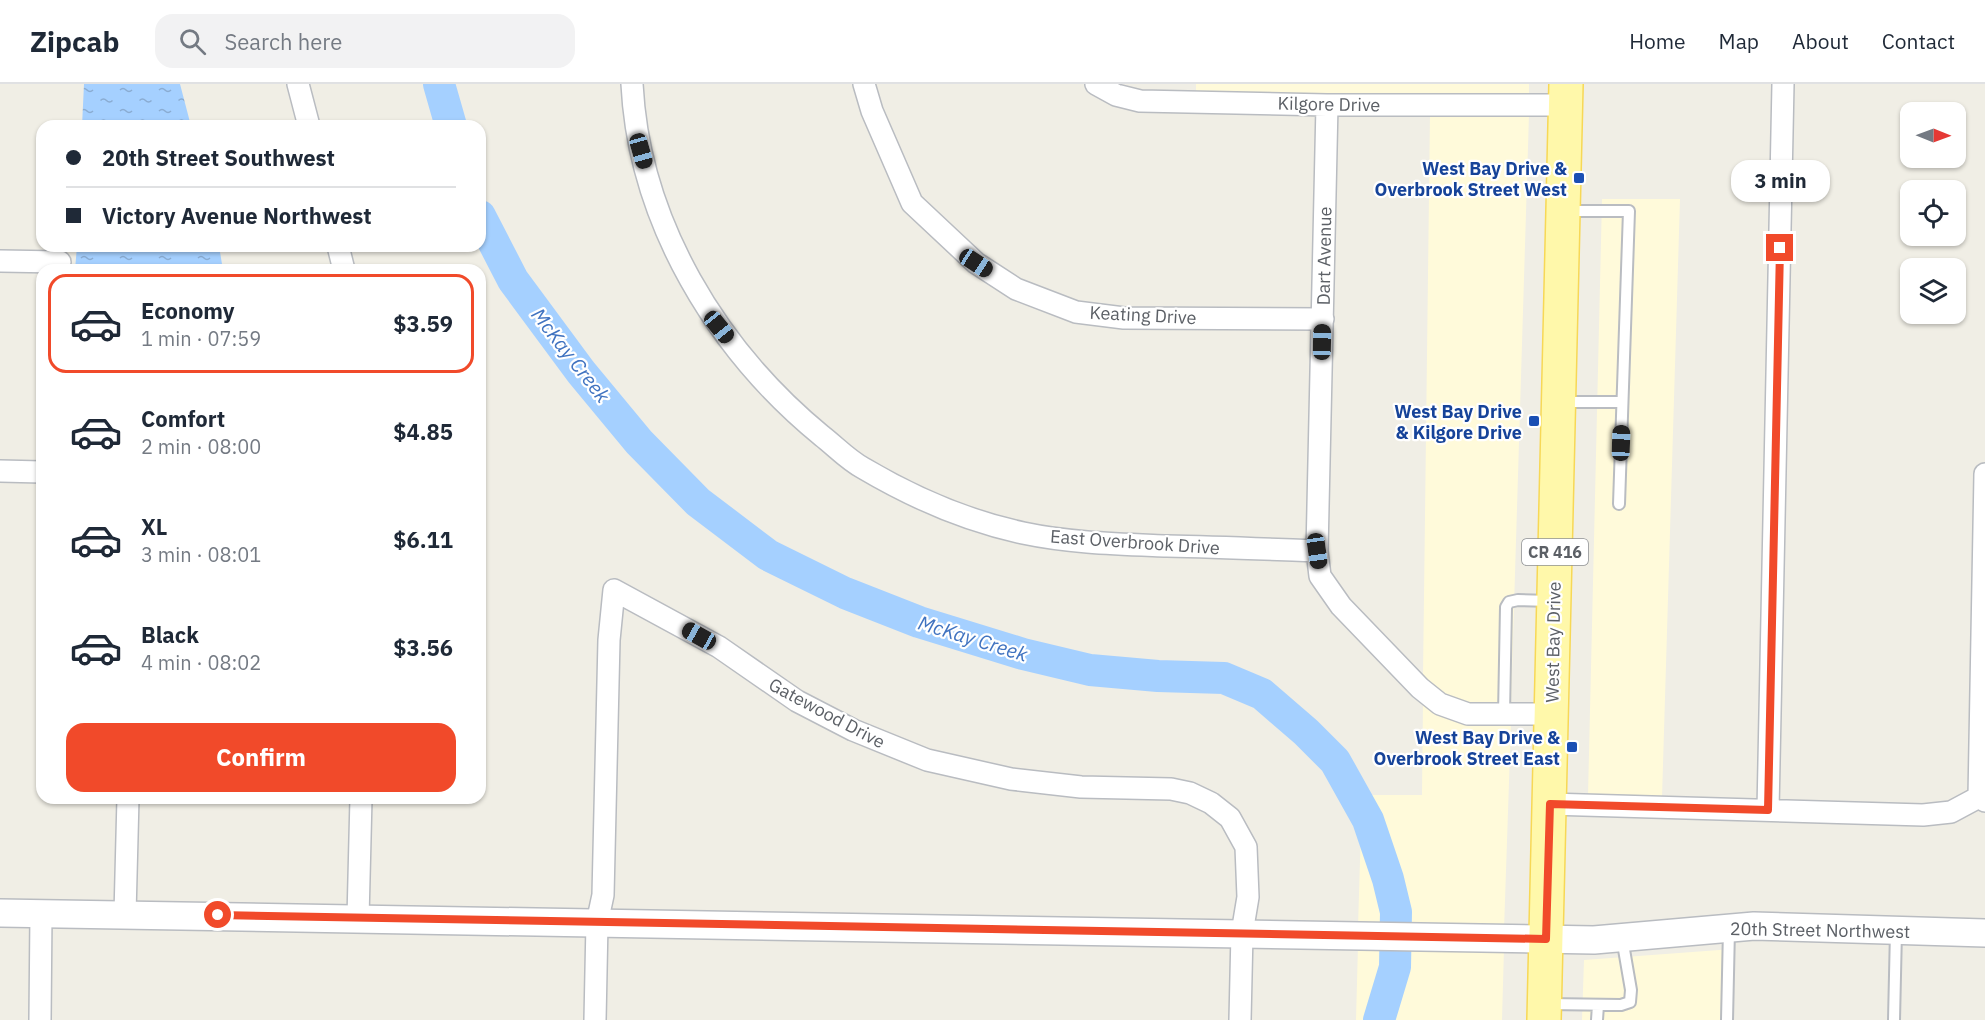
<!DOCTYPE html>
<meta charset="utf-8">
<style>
:root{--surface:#fff;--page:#f2f2f3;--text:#1f2937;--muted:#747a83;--line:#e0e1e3;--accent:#f14a2a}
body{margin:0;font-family:"IBM Plex Sans",sans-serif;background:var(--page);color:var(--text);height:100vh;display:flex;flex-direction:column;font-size:22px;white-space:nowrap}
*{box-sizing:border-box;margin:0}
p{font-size:20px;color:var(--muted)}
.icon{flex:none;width:33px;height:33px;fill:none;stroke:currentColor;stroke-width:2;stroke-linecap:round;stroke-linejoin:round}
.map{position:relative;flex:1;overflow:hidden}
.panel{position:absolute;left:36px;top:180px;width:450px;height:540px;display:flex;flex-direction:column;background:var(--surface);border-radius:18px;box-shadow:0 2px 4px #0004}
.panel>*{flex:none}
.hud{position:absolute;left:36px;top:36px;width:450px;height:132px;border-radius:18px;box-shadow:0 2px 4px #0004;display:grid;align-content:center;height:132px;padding:0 30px;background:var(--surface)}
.needle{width:39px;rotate:91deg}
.buttons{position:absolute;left:1900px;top:18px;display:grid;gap:12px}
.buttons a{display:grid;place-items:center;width:66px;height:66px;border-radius:12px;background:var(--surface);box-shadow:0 2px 4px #0004;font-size:30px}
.end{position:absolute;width:27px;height:27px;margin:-14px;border:8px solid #f14a2a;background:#fff;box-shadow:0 0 0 3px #fff}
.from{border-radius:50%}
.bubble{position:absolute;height:42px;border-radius:18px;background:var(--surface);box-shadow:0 2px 4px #0004;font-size:20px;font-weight:800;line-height:42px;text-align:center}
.car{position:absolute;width:18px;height:36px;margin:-18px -9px;border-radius:8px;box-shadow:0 0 4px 2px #0007;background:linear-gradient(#222 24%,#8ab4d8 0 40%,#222 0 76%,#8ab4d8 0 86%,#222 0)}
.hud b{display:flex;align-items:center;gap:21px;height:57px;font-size:22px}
.hud b+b{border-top:2px solid var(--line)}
.hud i{width:15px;height:15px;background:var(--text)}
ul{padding:10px 0 0;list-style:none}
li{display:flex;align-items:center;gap:18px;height:99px;margin:0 12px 9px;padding:0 18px;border:3px solid transparent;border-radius:18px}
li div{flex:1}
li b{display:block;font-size:22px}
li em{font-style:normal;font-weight:800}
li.current{border-color:var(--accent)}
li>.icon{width:54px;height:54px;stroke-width:1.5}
.action{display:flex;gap:12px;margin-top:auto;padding:12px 30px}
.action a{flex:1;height:69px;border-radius:18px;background:var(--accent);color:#fff;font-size:24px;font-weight:800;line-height:69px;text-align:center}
header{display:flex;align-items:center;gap:36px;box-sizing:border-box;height:84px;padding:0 30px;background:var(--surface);border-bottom:2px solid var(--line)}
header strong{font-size:28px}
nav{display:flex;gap:33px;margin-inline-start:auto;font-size:21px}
.search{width:420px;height:54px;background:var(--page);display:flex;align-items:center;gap:15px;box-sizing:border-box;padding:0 21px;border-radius:18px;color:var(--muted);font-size:22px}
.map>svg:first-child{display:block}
.commercial{fill:#fffada}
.water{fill:url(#water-ripples)}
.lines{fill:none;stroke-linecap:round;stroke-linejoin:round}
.river{stroke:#a5d0ff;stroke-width:32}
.service-casing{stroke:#b9bcc1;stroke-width:14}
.minor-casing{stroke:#b9bcc1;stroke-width:24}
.tertiary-casing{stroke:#b9bcc1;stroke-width:30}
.primary-casing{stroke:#f7d856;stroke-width:36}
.service{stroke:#fff;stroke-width:10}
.minor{stroke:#fff;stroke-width:21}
.tertiary{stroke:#fff;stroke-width:27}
.primary{stroke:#fff8aa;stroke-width:33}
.route{stroke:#f14a2a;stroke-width:8}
.transit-dot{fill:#1a4fb4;stroke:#fff;stroke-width:2}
.labels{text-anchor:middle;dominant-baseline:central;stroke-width:4.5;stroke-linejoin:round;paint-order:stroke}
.shield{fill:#fff;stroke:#8d9094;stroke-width:1.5}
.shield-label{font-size:16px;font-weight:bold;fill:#5c6066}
.street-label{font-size:18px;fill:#5c6066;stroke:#fff}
.transit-label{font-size:18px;font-weight:bold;fill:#164399;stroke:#fff;text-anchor:end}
.water-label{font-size:20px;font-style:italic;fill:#4073c0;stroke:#fff}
</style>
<header>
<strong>Zipcab</strong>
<div class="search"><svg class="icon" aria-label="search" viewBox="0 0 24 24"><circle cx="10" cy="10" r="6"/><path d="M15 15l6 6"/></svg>Search here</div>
<nav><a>Home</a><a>Map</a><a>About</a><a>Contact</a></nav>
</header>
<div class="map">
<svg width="1985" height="936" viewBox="0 0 1985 936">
<defs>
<pattern id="water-ripples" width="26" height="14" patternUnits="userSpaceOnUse" patternTransform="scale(1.5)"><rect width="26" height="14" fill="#a5d0ff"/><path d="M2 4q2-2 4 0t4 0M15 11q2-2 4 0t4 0" fill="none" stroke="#8aacd2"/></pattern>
</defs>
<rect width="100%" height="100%" fill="#f0eee5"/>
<path class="commercial" d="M 1196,0 L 1529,0 L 1529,12 L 1196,9 Z
M 1430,30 L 1529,30 L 1511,621 L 1470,621 L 1445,612 L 1423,593 Z
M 1602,115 L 1680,115 L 1662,714 L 1588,712 Z
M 1423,618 L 1511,639 L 1504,846 L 1358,843 L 1362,711 L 1422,711 Z
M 1358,861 L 1504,864 L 1502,936 L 1356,936 Z
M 1733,865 L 1732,936 L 1582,936 L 1584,876 Z"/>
<path class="water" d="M 84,0 L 180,0 L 191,42 L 82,42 Z
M 77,162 L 219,162 L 223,186 L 75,186 Z"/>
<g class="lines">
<path class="river" d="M 439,0 L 451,42
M 480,132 L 513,196 L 581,288 L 639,358 L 698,418 L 768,471 L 845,509 L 919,538 L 1023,570 L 1090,586 L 1158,592 L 1224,594 L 1262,610 L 1306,648 L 1335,677 L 1368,736 L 1388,795 L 1396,828 L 1395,883 L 1379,936"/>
<defs>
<path id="service" d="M 1566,127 L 1629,127 L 1619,420
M 1563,318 L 1622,318
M 1504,630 L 1506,523 L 1509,518 L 1518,516 L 1551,517
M 1547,920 L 1621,921 L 1630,918 L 1631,906 L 1622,854
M 1597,936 L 1598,921
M 1727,936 L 1729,845
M 1894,936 L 1896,847"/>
<path id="minor" d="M 298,0 L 309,42
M 632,0 C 639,138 717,266 822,352 C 835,362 848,376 863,384 C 912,413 967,437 1023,449 C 1070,459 1118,460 1167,462 C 1217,463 1267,465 1317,467
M 864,0 L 872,27 L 912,119 L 976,179 L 1016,205 L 1076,228 L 1124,234 L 1323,235
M 1096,0 L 1116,11 L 1140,17 L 1327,21 L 1565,21
M 1327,21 L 1317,467 L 1320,492 L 1341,522 L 1420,604 L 1440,620 L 1468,630 L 1552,630
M 338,162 L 344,186
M 0,177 L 60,178
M 0,387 L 42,388
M 1979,713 L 1985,390
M 1549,720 L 1923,731 L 1951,728 L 1979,713 L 1985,717
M 1768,726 L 1783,0
M 125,830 L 128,714
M 358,834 L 361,714
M 40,936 L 41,830
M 595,936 L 597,839 L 603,811 L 609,556 L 614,506 L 719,563 L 797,617 L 853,646 L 927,676 L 1011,695 L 1081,703 L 1171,705 L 1190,709 L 1211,719 L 1230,734 L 1246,763 L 1248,813 L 1242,849 L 1240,936"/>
<path id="tertiary" d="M 0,829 L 1594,856 L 1754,842 L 1985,849"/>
<path id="primary" d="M 1544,936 L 1566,0"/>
</defs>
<use href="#service" class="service-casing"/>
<use href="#minor" class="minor-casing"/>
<use href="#tertiary" class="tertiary-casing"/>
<use href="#primary" class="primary-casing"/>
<use href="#service" class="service"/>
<use href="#minor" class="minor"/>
<use href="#tertiary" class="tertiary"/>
<use href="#primary" class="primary"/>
</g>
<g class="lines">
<path class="route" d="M 218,831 L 1546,855 L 1550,720 L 1768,726 L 1780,164"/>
</g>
<g class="transit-dot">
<rect x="1573" y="88" width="12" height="12" rx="3"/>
<rect x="1528" y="331" width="12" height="12" rx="3"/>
<rect x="1566" y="657" width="12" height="12" rx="3"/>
</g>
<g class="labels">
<rect class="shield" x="1522" y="455" width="66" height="26" rx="4.5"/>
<g class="shield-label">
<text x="1555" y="468">CR 416</text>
</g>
<g class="street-label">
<text transform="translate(1329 20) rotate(1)">Kilgore Drive</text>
<text transform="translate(1324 172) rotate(-89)">Dart Avenue</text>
<text transform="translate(1143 231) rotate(3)">Keating Drive</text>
<text transform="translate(1135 458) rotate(4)">East Overbrook Drive</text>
<text transform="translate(1553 558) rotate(-89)">West Bay Drive</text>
<text transform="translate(827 629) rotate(28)">Gatewood Drive</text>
<text transform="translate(1820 846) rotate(1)">20th Street Northwest</text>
</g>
<g class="transit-label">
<text x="1567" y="84">West Bay Drive &amp;<tspan x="1567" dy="21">Overbrook Street West</tspan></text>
<text x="1522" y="327">West Bay Drive<tspan x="1522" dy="21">&amp; Kilgore Drive</tspan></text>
<text x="1560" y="653">West Bay Drive &amp;<tspan x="1560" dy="21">Overbrook Street East</tspan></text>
</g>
<g class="water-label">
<text transform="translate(571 271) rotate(52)">McKay Creek</text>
<text transform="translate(973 554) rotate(17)">McKay Creek</text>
</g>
</g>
</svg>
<div class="buttons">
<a><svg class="needle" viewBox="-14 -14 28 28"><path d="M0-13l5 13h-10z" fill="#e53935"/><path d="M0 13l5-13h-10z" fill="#747a83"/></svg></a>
<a><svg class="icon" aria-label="locate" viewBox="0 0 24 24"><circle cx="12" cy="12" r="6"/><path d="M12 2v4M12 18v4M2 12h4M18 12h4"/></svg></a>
<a><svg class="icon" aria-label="layers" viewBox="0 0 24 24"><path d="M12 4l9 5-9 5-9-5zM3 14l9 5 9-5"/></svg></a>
</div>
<i class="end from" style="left:218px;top:831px"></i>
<i class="end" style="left:1780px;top:164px"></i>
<div class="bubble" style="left:1731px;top:76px;width:99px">3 min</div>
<i class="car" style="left:641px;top:67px;rotate:164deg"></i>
<i class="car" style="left:976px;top:179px;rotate:123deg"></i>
<i class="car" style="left:719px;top:243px;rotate:141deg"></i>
<i class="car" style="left:1322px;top:258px;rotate:1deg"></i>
<i class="car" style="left:1621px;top:359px;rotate:2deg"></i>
<i class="car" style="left:1317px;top:467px;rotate:172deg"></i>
<i class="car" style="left:699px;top:552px;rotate:299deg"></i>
<div class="hud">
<b><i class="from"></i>20th Street Southwest</b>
<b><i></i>Victory Avenue Northwest</b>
</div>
<section class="panel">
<ul>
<li class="current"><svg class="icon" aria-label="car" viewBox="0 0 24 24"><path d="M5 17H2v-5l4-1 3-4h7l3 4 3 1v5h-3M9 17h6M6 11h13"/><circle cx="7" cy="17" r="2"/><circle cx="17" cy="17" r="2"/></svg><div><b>Economy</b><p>1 min · 07:59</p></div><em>$3.59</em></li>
<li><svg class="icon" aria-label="car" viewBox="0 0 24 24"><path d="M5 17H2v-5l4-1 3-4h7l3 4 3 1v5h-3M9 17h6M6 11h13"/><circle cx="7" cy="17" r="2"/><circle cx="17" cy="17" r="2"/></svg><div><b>Comfort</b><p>2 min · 08:00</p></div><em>$4.85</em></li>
<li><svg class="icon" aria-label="car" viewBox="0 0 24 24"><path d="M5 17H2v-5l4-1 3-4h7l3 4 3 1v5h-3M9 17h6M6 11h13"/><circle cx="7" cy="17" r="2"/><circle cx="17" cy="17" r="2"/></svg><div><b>XL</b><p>3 min · 08:01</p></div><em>$6.11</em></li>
<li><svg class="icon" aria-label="car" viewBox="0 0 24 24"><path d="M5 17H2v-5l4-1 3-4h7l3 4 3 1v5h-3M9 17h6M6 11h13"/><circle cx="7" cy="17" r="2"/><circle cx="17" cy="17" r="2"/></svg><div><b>Black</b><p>4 min · 08:02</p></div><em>$3.56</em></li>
</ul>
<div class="action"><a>Confirm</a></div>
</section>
</div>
